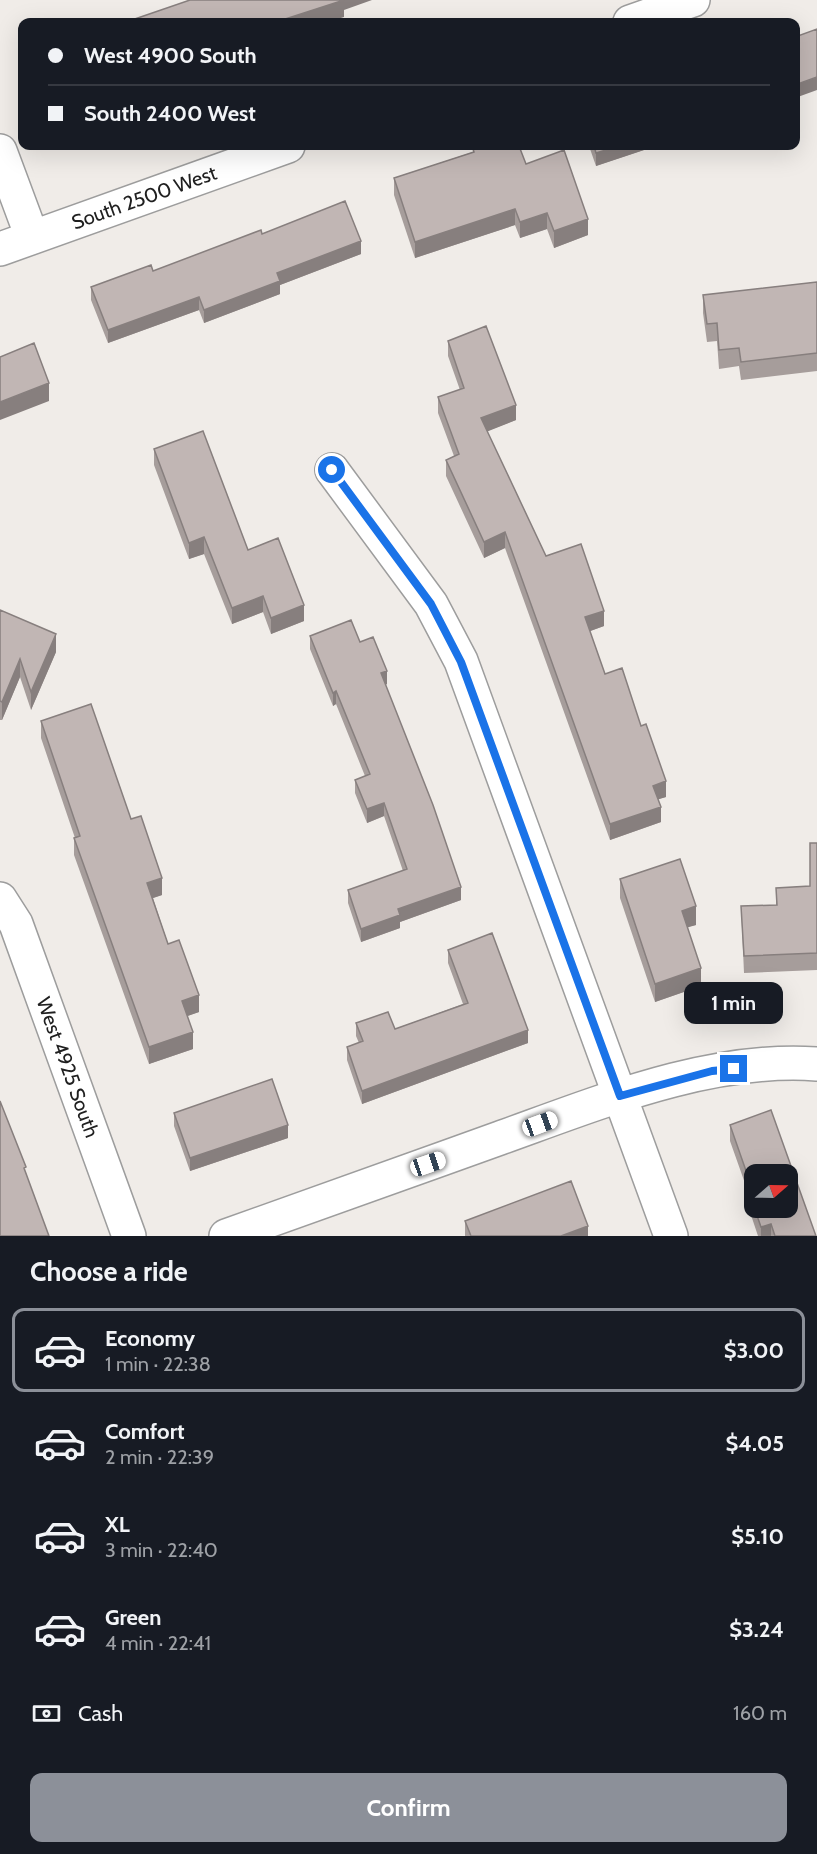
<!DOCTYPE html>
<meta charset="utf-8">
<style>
:root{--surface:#171b24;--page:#242831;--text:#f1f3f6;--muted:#9ea1a6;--line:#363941;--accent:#8c9099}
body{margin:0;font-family:Cabin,sans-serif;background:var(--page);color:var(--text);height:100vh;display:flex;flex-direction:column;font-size:22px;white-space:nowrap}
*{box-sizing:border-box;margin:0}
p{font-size:20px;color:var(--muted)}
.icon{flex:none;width:33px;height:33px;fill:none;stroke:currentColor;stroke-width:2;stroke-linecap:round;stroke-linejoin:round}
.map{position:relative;height:1236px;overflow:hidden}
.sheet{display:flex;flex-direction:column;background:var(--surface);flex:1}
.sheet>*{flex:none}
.top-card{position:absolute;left:18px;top:18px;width:782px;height:132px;border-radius:12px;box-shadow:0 6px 24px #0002;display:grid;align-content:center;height:132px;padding:0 30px;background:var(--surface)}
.needle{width:39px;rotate:70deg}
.fabs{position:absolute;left:744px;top:1164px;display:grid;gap:12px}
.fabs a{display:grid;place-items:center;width:54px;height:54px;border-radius:12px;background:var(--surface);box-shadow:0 6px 24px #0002;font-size:30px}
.end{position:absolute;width:27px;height:27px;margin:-14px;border:8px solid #1a73e8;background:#fff;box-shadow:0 0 0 3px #fff}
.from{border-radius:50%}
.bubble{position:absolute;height:42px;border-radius:12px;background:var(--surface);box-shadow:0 6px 24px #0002;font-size:20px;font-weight:700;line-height:42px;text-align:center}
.car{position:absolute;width:18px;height:36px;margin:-18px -9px;border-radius:8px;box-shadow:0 0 4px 2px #0007;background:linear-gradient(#fff 24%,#345 0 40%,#fff 0 76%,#345 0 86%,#fff 0)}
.top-card b{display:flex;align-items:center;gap:21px;height:57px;font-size:22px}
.top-card b+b{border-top:2px solid var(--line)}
.top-card i{width:15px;height:15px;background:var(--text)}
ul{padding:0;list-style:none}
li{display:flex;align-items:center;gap:18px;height:84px;margin:0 12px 9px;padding:0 18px;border:3px solid transparent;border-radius:12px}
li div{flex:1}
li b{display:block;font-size:22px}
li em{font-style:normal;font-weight:700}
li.current{border-color:var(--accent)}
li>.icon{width:54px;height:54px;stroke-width:1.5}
h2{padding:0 30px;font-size:27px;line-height:72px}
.pay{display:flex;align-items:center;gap:15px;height:66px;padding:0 30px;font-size:22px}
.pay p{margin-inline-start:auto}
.cta{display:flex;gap:12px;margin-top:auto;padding:12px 30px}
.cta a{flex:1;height:69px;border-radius:12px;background:var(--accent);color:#fff;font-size:24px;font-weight:700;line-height:69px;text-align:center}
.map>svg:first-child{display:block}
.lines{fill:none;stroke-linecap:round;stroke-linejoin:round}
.minor-casing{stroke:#9d9d9d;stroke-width:36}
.minor{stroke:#fff;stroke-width:33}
.wall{fill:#a69d9b}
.shaded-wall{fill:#877f7e}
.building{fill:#c1b6b4;stroke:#877f7e;stroke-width:1.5;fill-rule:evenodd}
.route{stroke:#1a73e8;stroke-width:8}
.labels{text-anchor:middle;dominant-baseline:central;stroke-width:4.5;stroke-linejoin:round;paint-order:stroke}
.street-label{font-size:20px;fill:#202020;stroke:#fff}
</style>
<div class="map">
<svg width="817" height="1236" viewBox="0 0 817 1236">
<rect width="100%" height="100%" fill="#f0ece8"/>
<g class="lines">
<defs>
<g id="minor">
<path d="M 630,22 L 693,0"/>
<path d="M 0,151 L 32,237"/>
<path id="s1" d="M 0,249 L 288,146"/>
<path d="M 332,470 L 431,604 L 461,661 L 671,1236"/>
<path id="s2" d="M 0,899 L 16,924 L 129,1236"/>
<path d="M 226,1236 C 318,1203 409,1171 500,1138 C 598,1103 711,1056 817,1064"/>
</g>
</defs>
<use href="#minor" class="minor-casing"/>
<use href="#minor" class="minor"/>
</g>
<path class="wall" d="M 589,146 L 656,146 L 596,166 Z
M 473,149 L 526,164 L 588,235 L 554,248 L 547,229 L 520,238 L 515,225 L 415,258 L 394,195 L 394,178 L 473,152 Z
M 262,234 L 361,254 L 280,285 L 280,294 L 204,323 L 199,310 L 108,343 L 91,300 L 91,287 L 153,271 Z
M 817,282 L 817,371 L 741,380 L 739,366 L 719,369 L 717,341 L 707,342 L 703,313 L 703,295 Z
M 448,341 L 516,420 L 487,431 L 546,556 L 604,626 L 590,631 L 605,674 L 666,797 L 658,799 L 661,822 L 610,840 L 505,548 L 484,558 L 446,476 L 446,460 L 454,456 L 438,413 L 438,397 L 460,390 L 448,356 Z
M 154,449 L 248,550 L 304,621 L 271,634 L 263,612 L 232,624 L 204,554 L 189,559 L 154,465 Z
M 0,610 L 56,652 L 31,710 L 20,677 L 2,720 L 0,720 Z
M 310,636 L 360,642 L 387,684 L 385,685 L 461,900 L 400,922 L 400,928 L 361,942 L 348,903 L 348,890 L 403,871 L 384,816 L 367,823 L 355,793 L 355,780 L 365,776 L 336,704 L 333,706 L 310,649 Z
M 41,721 L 131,819 L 162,895 L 153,898 L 168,944 L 199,1012 L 187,1016 L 193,1049 L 149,1064 L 74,855 L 74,838 L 75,838 L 41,738 Z
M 817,843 L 817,970 L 744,973 L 741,906 L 776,905 L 776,888 L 810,886 Z
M 620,879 L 696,925 L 687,927 L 701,986 L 655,1002 L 620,898 Z
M 448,950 L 528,1043 L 362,1104 L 347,1060 L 347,1047 L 359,1043 L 356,1036 L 356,1023 L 395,1029 L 463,1004 L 448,963 Z
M 174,1113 L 288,1138 L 190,1171 L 174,1126 Z
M 730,1125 L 816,1236 L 758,1236 L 747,1203 L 747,1189 L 730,1141 Z
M 465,1221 L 588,1236 L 465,1236 Z"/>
<path class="shaded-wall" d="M 342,0 L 372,0 L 344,10 L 344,17 L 328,22 L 276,22 Z
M 817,77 L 817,90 L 795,98 L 795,85 Z
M 619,146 L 656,146 L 596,166 L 596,153 Z
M 515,209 L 515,225 L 415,258 L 415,242 Z
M 547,213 L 547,229 L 520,238 L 520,222 Z
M 588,219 L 588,235 L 554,248 L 554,231 Z
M 361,241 L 361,254 L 280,285 L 280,294 L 204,323 L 204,310 L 277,273 Z
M 199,297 L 199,310 L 108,343 L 108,330 Z
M 49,383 L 49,401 L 0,420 L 0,402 Z
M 516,405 L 516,420 L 481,434 L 481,418 Z
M 505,532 L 505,548 L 484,558 L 484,542 Z
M 204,537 L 204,554 L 189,559 L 189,543 Z
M 263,596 L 263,612 L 232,624 L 232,608 Z
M 304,605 L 304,621 L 271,634 L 271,618 Z
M 604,611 L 604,626 L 585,633 L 585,617 Z
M 56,634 L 56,652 L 31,710 L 31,692 Z
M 20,659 L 20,677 L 2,720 L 2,702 Z
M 387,671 L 387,684 L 381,686 L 381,673 Z
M 336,691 L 336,704 L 333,706 L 333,693 Z
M 666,781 L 666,797 L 653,801 L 653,786 Z
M 384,803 L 384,816 L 367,823 L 367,809 Z
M 661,807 L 661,822 L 610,840 L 610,824 Z
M 162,878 L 162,895 L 147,900 L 147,883 Z
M 461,887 L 461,900 L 400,922 L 400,928 L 361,942 L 361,929 L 398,909 Z
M 696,906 L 696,925 L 682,929 L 682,911 Z
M 701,968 L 701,986 L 655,1002 L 655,984 Z
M 199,995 L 199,1012 L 182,1018 L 182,1001 Z
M 528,1030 L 528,1043 L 362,1104 L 362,1091 Z
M 193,1032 L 193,1049 L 149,1064 L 149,1047 Z
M 288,1125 L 288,1138 L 190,1171 L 190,1158 Z
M 771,1224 L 771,1236 L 761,1236 L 761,1227 Z
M 588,1226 L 588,1236 L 561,1236 Z"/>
<path class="building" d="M 190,0 L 344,0 L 276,22 L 126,22 Z
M 817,29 L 817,77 L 795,85 L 795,37 Z
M 483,146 L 519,146 L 526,164 L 564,150 L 588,219 L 554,231 L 547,213 L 520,222 L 515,209 L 415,242 L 394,178 L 474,152 L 473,149 Z
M 594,146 L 619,146 L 596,153 Z
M 345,201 L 361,241 L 277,273 L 280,281 L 204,310 L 199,297 L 108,330 L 91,287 L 151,265 L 153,271 L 261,230 L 262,234 Z
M 817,282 L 817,353 L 741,362 L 739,348 L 719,350 L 717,323 L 707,324 L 703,295 Z
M 486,326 L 516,405 L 481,418 L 546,556 L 581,544 L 604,611 L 585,617 L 605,674 L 622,668 L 641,726 L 646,724 L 666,781 L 653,786 L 661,807 L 610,824 L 505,532 L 484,542 L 446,460 L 459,454 L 438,397 L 464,388 L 448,341 Z
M 34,343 L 49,383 L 0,402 L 0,357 Z
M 203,431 L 248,550 L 278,538 L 304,605 L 271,618 L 263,596 L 232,608 L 204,537 L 189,543 L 154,449 Z
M 0,610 L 56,634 L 31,692 L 20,659 L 2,702 L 0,701 Z
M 351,620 L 360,642 L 373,637 L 387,671 L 381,673 L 433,805 L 461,887 L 398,909 L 400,915 L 361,929 L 348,890 L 407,869 L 384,803 L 367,809 L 355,780 L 370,774 L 336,691 L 333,693 L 310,636 Z
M 91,704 L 131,819 L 141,816 L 162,878 L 147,883 L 168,944 L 179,940 L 199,995 L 182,1001 L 193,1032 L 149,1047 L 74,838 L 80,836 L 41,721 Z
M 810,843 L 817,843 L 817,953 L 744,956 L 741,906 L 777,905 L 776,888 L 810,886 Z
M 680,859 L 696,906 L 682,911 L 701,968 L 655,984 L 620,879 Z
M 492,933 L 528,1030 L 362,1091 L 347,1047 L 363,1041 L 356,1023 L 388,1012 L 395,1029 L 468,1003 L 448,950 Z
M 272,1079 L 288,1125 L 190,1158 L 174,1113 Z
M 0,1101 L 26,1167 L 24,1168 L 49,1236 L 0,1236 Z
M 771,1110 L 816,1236 L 775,1236 L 771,1224 L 761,1227 L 747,1187 L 751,1185 L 730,1125 ZM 754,1174 L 788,1174 L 788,1208 L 754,1208 Z
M 571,1181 L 588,1226 L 561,1236 L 471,1236 L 465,1221 Z"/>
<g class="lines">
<path class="route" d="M 332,470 L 431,604 L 461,662 L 620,1096 L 712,1071 L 734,1069"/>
</g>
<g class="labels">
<g class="street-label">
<text stroke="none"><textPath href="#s1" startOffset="153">South 2500 West</textPath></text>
<text stroke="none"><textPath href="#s2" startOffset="182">West 4925 South</textPath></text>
</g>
</g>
</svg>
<div class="fabs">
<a><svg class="needle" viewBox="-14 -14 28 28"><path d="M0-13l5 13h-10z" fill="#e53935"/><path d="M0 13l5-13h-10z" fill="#9ea1a6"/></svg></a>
</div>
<i class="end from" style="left:332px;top:470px"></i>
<i class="end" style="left:734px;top:1069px"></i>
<div class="bubble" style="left:684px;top:982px;width:99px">1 min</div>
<i class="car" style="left:540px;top:1124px;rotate:70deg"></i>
<i class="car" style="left:428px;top:1164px;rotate:71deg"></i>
<div class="top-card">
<b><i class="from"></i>West 4900 South</b>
<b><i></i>South 2400 West</b>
</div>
</div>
<section class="sheet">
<h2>Choose a ride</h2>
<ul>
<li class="current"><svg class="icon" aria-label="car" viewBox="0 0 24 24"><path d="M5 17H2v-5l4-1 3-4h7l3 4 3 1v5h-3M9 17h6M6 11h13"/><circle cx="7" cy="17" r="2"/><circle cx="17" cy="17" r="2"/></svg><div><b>Economy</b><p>1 min · 22:38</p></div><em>$3.00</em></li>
<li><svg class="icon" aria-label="car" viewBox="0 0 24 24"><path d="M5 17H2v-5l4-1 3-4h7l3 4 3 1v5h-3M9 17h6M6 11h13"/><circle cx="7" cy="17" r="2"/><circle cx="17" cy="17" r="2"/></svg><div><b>Comfort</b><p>2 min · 22:39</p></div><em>$4.05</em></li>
<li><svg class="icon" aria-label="car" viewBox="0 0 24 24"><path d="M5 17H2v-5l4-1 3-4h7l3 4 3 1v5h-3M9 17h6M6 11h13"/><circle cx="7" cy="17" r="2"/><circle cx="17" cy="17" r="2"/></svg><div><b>XL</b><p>3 min · 22:40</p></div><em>$5.10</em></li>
<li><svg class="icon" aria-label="car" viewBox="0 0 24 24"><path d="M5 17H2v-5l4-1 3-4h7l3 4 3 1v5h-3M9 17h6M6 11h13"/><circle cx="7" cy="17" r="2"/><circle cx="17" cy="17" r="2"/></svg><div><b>Green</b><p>4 min · 22:41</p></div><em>$3.24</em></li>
</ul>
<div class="pay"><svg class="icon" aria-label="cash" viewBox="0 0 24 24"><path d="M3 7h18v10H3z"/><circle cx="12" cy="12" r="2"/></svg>Cash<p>160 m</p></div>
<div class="cta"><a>Confirm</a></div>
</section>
